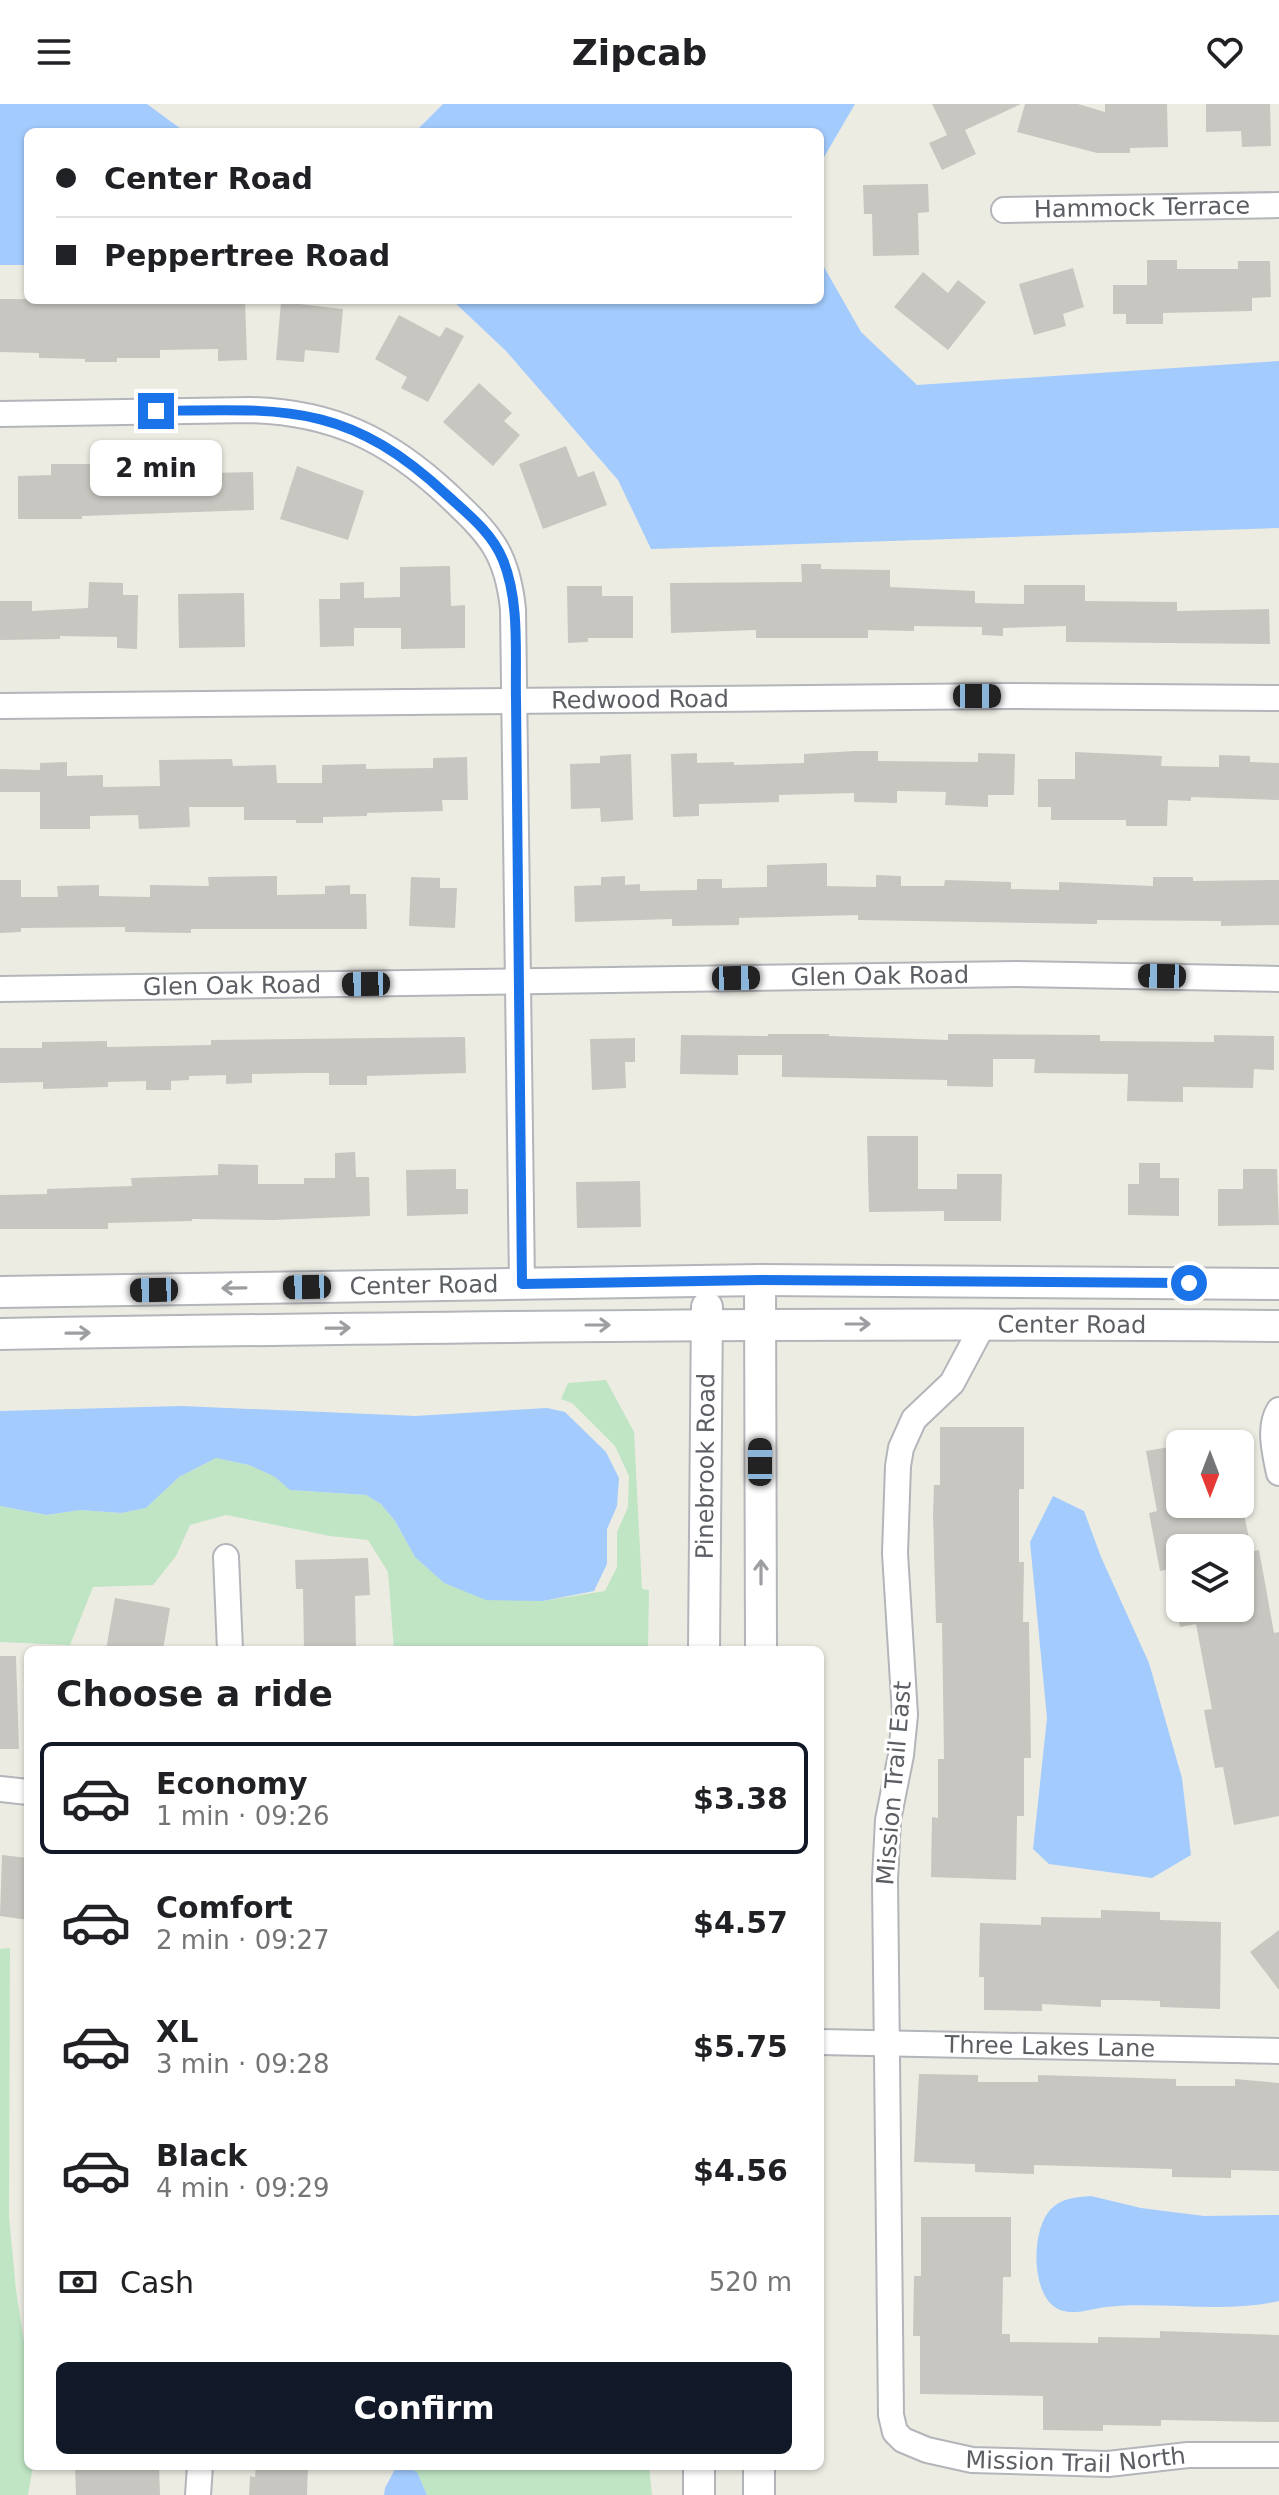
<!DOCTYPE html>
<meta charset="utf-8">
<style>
:root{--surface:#fff;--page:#f2f2f2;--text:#202124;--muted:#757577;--line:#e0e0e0;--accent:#111827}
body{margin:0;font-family:"DejaVu Sans",sans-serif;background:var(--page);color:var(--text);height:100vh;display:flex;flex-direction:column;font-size:30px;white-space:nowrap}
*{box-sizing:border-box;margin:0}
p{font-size:26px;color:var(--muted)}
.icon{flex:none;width:44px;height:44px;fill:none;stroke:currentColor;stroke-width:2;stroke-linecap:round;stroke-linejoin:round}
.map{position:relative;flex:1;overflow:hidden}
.sheet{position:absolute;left:24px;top:1542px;width:800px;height:824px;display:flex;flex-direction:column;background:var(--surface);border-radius:12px;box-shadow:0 2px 6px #0004}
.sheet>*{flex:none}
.top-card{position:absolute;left:24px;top:24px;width:800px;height:176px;border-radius:12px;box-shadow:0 2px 6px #0004;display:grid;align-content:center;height:176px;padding:0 32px;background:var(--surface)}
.needle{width:52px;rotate:180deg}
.fabs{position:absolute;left:1166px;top:1326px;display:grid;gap:16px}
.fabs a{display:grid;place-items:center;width:88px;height:88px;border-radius:12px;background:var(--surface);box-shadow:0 2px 6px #0004;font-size:40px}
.end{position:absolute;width:36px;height:36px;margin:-18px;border:10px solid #1a73e8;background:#fff;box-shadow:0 0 0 4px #fff}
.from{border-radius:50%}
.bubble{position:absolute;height:56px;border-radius:12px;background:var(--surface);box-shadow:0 2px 6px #0004;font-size:26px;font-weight:800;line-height:56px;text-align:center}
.car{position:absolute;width:24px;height:48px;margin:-24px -12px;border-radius:10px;box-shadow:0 0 6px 2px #0007;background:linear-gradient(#222 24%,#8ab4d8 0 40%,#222 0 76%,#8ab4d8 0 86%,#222 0)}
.top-card b{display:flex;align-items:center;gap:28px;height:76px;font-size:30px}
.top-card b+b{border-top:2px solid var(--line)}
.top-card i{width:20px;height:20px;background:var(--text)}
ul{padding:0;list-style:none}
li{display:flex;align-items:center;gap:24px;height:112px;margin:0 16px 12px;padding:0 16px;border:4px solid transparent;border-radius:12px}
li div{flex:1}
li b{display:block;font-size:30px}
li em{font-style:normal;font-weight:800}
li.on{border-color:var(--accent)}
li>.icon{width:72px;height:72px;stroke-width:1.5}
h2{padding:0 32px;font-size:36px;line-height:96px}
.pay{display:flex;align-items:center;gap:20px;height:88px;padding:0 32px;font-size:30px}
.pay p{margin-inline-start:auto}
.action{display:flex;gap:16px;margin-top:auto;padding:16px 32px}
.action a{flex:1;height:92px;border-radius:12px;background:var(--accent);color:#fff;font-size:32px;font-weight:800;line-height:92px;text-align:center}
header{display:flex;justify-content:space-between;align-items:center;height:104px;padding:0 32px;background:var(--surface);font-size:36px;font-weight:800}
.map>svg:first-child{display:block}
.green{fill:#bfe5c4}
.water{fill:#a3cbfd}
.building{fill:#c8c6c0}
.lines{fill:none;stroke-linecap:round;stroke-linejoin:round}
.minor-casing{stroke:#b3b5ba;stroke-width:28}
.tertiary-casing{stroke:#b3b5ba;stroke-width:34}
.minor{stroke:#fff;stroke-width:24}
.tertiary{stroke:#fff;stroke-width:30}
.oneway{stroke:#9d9ea1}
.route{stroke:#1a73e8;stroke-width:10}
.labels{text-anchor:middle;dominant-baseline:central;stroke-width:6;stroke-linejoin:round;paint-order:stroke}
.street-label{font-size:24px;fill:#5b5e63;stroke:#fff}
</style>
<header><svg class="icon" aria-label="menu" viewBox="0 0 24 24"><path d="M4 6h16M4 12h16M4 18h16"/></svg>Zipcab<svg class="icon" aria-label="heart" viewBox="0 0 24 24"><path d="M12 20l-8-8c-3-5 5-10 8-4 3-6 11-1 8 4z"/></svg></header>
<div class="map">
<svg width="1279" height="2391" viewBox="0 0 1279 2391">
<rect width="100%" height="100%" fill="#edece3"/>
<path class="green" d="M 606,1276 L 634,1328 L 642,1485 L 649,1486 L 648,1546 L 394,1546 L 388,1468 L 368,1436 L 330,1432 L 226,1411 L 190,1421 L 176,1452 L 153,1481 L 93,1483 L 70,1541 L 0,1538 L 0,1402 L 47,1411 L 80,1406 L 121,1409 L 146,1404 L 179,1373 L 216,1354 L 249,1361 L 275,1373 L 291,1386 L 366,1391 L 381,1400 L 395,1417 L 415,1453 L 444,1479 L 486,1495 L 543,1497 L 605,1487 L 617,1463 L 617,1428 L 628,1403 L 629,1372 L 615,1342 L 572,1299 L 561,1295 L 568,1279 Z
M 10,1844 L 9,2113 L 16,2186 L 28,2264 L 28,2362 L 33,2362 L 28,2391 L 0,2391 L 0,1845 Z
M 408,2362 L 649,2362 L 652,2391 L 427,2391 L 417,2369 Z"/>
<path class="water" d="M 0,0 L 147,0 L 185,28 L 28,28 L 28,161 L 0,161 Z
M 443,0 L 855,0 L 820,60 L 820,28 L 407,28 L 417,26 Z
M 820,156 L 861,228 L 917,281 L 1279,257 L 1279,424 L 651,445 L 618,376 L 506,247 L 452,196 L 820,196 Z
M 181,1302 L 415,1312 L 547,1304 L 565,1308 L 606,1348 L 619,1374 L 617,1402 L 607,1425 L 607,1460 L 594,1487 L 543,1497 L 486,1496 L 444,1479 L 415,1453 L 395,1417 L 381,1400 L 366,1391 L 290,1386 L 275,1373 L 249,1361 L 216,1354 L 179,1373 L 146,1404 L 121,1409 L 80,1406 L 47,1411 L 0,1402 L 0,1307 Z
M 1053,1392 L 1084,1407 L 1101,1453 L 1149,1559 L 1182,1674 L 1191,1751 L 1152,1774 L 1049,1760 L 1033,1745 L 1047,1614 L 1030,1438 Z
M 1091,2092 L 1141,2104 L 1204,2112 L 1279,2111 L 1279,2197 C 1222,2210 1163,2197 1106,2203 C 1091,2205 1072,2212 1058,2205 C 1030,2191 1031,2125 1051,2105 C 1062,2094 1076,2093 1091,2092 Z
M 404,2362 L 417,2368 L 427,2391 L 384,2391 L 385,2384 L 395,2365 Z"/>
<path class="building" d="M 932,0 L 1021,0 L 965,26 L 976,50 L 942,66 L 929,39 L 947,31 Z
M 1025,0 L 1078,0 L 1105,8 L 1105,0 L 1167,0 L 1168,43 L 1130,44 L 1130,49 L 1097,49 L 1017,28 Z
M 1206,0 L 1270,0 L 1271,42 L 1242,43 L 1241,27 L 1206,28 Z
M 928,80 L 929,108 L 918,109 L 919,151 L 873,152 L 872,110 L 864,110 L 863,81 Z
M 1147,156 L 1177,156 L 1177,165 L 1238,165 L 1238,157 L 1270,157 L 1271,193 L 1252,194 L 1252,207 L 1163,209 L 1163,220 L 1126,220 L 1126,210 L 1113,210 L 1113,181 L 1147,181 Z
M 1073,164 L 1084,203 L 1063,210 L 1066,222 L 1034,231 L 1019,180 Z
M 923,168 L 948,189 L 958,176 L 986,198 L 948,246 L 894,203 Z
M 0,195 L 245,196 L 247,256 L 218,257 L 218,245 L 160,246 L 160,254 L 117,254 L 117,258 L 85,258 L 85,255 L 39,254 L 39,249 L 0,248 Z
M 281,198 L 343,205 L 339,249 L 305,246 L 304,258 L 276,256 Z
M 399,211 L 440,233 L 446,223 L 464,232 L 428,298 L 401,284 L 407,273 L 375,255 Z
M 479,279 L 512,309 L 504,317 L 520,331 L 493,362 L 443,318 Z
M 566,342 L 578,373 L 594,367 L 607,401 L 543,425 L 519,360 Z
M 211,358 L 212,369 L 253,368 L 254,406 L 82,412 L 82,415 L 18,415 L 18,372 L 51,371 L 51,360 L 125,360 L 126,370 L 188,370 L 188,359 Z
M 297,362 L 364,387 L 348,436 L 280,415 Z
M 801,460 L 821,460 L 821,465 L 890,466 L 890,483 L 975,487 L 975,499 L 1024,500 L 1024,481 L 1085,481 L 1085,497 L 1177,498 L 1177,507 L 1269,505 L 1270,540 L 1066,538 L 1066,522 L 1003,524 L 1003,532 L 982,531 L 982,523 L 914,522 L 914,527 L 868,526 L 868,534 L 756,534 L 756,526 L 671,529 L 670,479 L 802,478 Z
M 450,462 L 451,502 L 465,501 L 465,544 L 401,545 L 401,524 L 354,524 L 354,542 L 320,543 L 319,495 L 340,495 L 340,479 L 364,478 L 364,494 L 400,493 L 400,463 Z
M 89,478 L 123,479 L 123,491 L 138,491 L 137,545 L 117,544 L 117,533 L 60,532 L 60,535 L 0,536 L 0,497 L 32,497 L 32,507 L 88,504 Z
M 567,482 L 602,482 L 602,492 L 633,492 L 633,534 L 588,534 L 588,538 L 568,539 Z
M 244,489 L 245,543 L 179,544 L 178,490 Z
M 854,647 L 878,647 L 878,657 L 978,658 L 978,649 L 1015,650 L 1014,691 L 988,691 L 988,703 L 945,701 L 946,688 L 897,687 L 897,699 L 854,698 L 854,689 L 779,691 L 779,698 L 699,700 L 699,712 L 673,713 L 671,650 L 697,649 L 697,659 L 734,658 L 734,661 L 804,659 L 804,650 Z
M 1075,648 L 1162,652 L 1161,662 L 1219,663 L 1219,651 L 1250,652 L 1250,658 L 1279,659 L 1279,696 L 1191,693 L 1191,697 L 1168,696 L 1167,722 L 1126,722 L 1126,716 L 1051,716 L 1051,703 L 1038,703 L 1038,675 L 1075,675 Z
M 631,650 L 633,716 L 601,718 L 600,704 L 571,705 L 570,660 L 600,659 L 600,652 Z
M 467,653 L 468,696 L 442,696 L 443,707 L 367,709 L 367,712 L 323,713 L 323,719 L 296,719 L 296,716 L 244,716 L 244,703 L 189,703 L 190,723 L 139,725 L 138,711 L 90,712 L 90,725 L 40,725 L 40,688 L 0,688 L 0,665 L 40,666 L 40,659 L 67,658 L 67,672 L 103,671 L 103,683 L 160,682 L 159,656 L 232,655 L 233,662 L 276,661 L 277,679 L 322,679 L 322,661 L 366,660 L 366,665 L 433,664 L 433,654 Z
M 827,759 L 827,782 L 876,783 L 876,771 L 901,772 L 901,782 L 944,782 L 945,776 L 1011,778 L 1011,785 L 1059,786 L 1059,778 L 1153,782 L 1153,773 L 1193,773 L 1193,777 L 1279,776 L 1279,821 L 1221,822 L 1221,817 L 1097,816 L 1097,820 L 858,816 L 858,811 L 739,814 L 739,821 L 672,822 L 672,815 L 575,818 L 574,782 L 601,781 L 601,773 L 625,772 L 625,781 L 640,780 L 640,787 L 697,786 L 697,775 L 722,775 L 722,784 L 767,783 L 767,761 Z
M 277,772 L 277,791 L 325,790 L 325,782 L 350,781 L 350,790 L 366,790 L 367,825 L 191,825 L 191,829 L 125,828 L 125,823 L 21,824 L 21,828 L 0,829 L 0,776 L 21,776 L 21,793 L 58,793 L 57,782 L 99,781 L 99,792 L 150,793 L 150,781 L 209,782 L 208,773 Z
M 411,773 L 440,774 L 440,784 L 457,784 L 455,824 L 409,822 Z
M 768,930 L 829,930 L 829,932 L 948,936 L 948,930 L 1100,931 L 1100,937 L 1214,938 L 1214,931 L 1274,932 L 1274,966 L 1254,965 L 1253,984 L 1183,983 L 1183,998 L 1127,997 L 1128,970 L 1034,969 L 1035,955 L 993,955 L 993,983 L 947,982 L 947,976 L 782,973 L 782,951 L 738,951 L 738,971 L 680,970 L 681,931 L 768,932 Z
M 465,933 L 466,969 L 367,972 L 367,981 L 329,981 L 329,969 L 304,969 L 252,970 L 252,979 L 226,980 L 226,971 L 189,972 L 189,976 L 171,977 L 171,986 L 146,986 L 146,977 L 108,978 L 108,983 L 43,985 L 43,978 L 0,979 L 0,944 L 42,944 L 42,938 L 107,937 L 107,943 L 211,941 L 211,936 Z
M 635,934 L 635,958 L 625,958 L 626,984 L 592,986 L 590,935 Z
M 867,1032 L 918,1032 L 918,1085 L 957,1085 L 957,1070 L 1002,1070 L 1001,1117 L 944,1117 L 944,1107 L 869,1108 Z
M 355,1048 L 356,1073 L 369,1073 L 370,1112 L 274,1116 L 192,1115 L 192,1117 L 108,1119 L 108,1125 L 0,1125 L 0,1091 L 47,1090 L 47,1085 L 132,1082 L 131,1074 L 218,1071 L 218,1060 L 258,1061 L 258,1080 L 304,1080 L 304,1074 L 335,1074 L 335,1049 Z
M 1139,1059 L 1160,1059 L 1160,1074 L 1179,1074 L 1179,1112 L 1128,1111 L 1128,1080 L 1139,1080 Z
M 456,1065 L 456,1085 L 468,1085 L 468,1110 L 407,1112 L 406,1066 Z
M 1243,1065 L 1277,1065 L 1279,1121 L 1218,1122 L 1218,1085 L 1243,1085 Z
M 640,1077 L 641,1123 L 577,1124 L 576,1078 Z
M 940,1323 L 1024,1323 L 1024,1385 L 1019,1385 L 1019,1458 L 1024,1458 L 1023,1518 L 1029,1518 L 1031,1654 L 1024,1654 L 1024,1712 L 1017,1712 L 1016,1776 L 931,1773 L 932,1713 L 938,1714 L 938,1655 L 944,1655 L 942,1519 L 936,1519 L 933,1411 L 934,1381 L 940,1381 Z
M 1180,1341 L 1180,1400 L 1242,1400 L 1251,1444 L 1180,1444 L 1180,1463 L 1160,1467 L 1149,1409 L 1157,1407 L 1146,1347 Z
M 1259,1446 L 1274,1529 L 1279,1528 L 1279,1712 L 1234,1721 L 1223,1663 L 1215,1664 L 1204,1606 L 1212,1605 L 1196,1520 L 1180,1523 L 1176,1504 L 1240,1504 L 1240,1450 Z
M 368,1454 L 370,1491 L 355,1492 L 356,1546 L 304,1546 L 303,1485 L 296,1485 L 295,1456 Z
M 115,1494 L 170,1504 L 163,1546 L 106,1546 Z
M 0,1552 L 16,1552 L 19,1645 L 0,1645 Z
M 2,1751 L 28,1754 L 28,1816 L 0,1812 Z
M 1101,1806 L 1160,1808 L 1160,1816 L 1221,1818 L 1220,1905 L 1160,1903 L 1160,1897 L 1124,1896 L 1101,1896 L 1101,1903 L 1042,1900 L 1042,1907 L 984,1906 L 984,1873 L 979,1873 L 980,1819 L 1041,1821 L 1041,1813 L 1101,1814 Z
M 1279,1826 L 1279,1886 L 1250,1848 Z
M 919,1970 L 978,1971 L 978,1978 L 1038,1978 L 1038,1971 L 1176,1975 L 1176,1982 L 1235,1982 L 1235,1975 L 1279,1979 L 1279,2067 L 1231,2066 L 1231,2074 L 1172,2073 L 1172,2065 L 1034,2061 L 1034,2070 L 975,2068 L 975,2060 L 914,2058 Z
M 921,2113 L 1011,2113 L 1011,2173 L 1003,2173 L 1002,2230 L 1010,2230 L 1010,2238 L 1098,2239 L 1098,2233 L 1160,2234 L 1160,2227 L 1279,2231 L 1279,2318 L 1161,2316 L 1161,2322 L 1103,2321 L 1103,2327 L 1043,2326 L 1043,2292 L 920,2290 L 920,2232 L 913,2232 L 914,2172 L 921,2172 Z
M 75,2362 L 159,2362 L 160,2391 L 76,2391 Z
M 256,2362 L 308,2362 L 307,2391 L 249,2391 L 250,2372 L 255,2373 Z"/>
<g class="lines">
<defs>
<g id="minor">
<path id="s1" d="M 1004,106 L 1279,101"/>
<path d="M 0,310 L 250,306 C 332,308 388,335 448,391 C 489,430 507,447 513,505 L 522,1180"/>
<path id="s2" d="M 0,602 L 1008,592 L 1279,594"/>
<path id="s3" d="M 0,885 L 1017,870 L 1279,875"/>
<path id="s4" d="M 984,1219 L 952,1279 L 914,1315 L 901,1344 L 898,1362 L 895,1449 L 905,1611 L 901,1651 L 888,1716 L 885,1775 L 891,2311 L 895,2328 L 903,2336 L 927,2346 L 972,2356 L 1108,2360 L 1188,2351 L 1279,2351"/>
<path d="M 1279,1306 C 1268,1323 1275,1350 1279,1369"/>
<path d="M 226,1453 L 230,1546"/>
<path d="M 0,1685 L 28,1688"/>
<path id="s5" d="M 820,1938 L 1279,1947"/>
<path d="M 198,2391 L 200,2362"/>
</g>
<g id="tertiary">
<path d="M 760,1176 L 761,1546"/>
<path id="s6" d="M 0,1188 L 760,1176 L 1279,1180"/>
<path id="s7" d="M 0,1230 C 426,1223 853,1218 1279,1222"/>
<path id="s8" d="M 704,1546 L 707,1203"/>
<path d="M 699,2391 L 699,2362"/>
<path d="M 759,2391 L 759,2362"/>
</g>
</defs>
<use href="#minor" class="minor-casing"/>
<use href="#tertiary" class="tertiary-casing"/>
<use href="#minor" class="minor"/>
<use href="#tertiary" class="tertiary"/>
</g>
<defs><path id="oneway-shaft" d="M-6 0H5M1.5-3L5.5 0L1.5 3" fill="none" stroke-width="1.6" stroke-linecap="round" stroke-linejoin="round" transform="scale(2)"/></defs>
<g class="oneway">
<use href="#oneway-shaft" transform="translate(234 1184) rotate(179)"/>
<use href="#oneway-shaft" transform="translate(858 1220)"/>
<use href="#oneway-shaft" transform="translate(598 1221)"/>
<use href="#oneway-shaft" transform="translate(338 1224) rotate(-1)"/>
<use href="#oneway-shaft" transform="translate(78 1229) rotate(-1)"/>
<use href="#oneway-shaft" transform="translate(761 1468) rotate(-90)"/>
</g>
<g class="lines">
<path class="route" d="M 156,307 C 285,305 348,298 448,392 C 469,411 492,429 503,456 C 520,498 515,550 516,595 L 522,1180 L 760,1176 L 1189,1179"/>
</g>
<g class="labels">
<g class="street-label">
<text stroke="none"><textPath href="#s1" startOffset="138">Hammock Terrace</textPath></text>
<text stroke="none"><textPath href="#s2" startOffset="640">Redwood Road</textPath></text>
<text stroke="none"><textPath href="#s3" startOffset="880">Glen Oak Road</textPath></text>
<text stroke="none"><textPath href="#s3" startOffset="232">Glen Oak Road</textPath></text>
<text stroke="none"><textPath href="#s6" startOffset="424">Center Road</textPath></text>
<text stroke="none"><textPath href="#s7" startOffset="1072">Center Road</textPath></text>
<text stroke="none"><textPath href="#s8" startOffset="184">Pinebrook Road</textPath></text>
<text transform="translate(894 1679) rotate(-85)">Mission Trail East</text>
<text stroke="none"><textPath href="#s5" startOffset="230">Three Lakes Lane</textPath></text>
<text stroke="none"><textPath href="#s4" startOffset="1326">Mission Trail North</textPath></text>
</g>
</g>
</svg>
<div class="fabs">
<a><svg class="needle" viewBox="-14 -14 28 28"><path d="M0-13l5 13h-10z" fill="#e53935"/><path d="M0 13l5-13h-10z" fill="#757577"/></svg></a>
<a><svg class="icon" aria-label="layers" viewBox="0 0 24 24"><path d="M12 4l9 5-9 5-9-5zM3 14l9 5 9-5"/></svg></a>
</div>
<i class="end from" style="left:1189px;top:1179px"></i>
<i class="end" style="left:156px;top:307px"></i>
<div class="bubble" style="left:90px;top:336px;width:132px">2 min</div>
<i class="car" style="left:977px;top:592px;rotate:90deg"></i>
<i class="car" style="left:1162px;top:872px;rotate:271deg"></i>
<i class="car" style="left:736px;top:874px;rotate:89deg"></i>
<i class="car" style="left:366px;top:880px;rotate:269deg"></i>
<i class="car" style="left:307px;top:1183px;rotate:269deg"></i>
<i class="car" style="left:154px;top:1186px;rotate:269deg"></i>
<i class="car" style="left:760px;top:1358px;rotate:0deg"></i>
<div class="top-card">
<b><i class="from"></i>Center Road</b>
<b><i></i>Peppertree Road</b>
</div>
<section class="sheet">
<h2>Choose a ride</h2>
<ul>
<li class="on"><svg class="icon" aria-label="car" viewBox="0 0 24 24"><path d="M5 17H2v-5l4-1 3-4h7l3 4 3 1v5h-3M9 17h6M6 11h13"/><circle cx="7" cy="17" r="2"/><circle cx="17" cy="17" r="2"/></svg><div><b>Economy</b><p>1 min · 09:26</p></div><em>$3.38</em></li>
<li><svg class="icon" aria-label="car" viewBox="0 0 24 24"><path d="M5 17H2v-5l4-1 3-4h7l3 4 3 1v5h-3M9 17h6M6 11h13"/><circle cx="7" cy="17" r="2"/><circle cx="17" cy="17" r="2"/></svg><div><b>Comfort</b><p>2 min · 09:27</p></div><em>$4.57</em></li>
<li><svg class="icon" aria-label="car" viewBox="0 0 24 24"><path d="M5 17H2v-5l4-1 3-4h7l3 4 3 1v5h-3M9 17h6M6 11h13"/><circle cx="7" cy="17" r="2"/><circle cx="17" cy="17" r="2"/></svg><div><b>XL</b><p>3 min · 09:28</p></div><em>$5.75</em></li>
<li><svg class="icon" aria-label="car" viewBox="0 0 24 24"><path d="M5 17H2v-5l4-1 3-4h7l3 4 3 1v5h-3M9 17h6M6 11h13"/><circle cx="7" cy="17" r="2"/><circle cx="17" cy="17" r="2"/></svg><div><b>Black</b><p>4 min · 09:29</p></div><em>$4.56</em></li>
</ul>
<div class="pay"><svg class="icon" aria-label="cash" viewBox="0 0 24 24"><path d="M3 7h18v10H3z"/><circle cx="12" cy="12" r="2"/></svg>Cash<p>520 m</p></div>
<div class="action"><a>Confirm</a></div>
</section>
</div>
